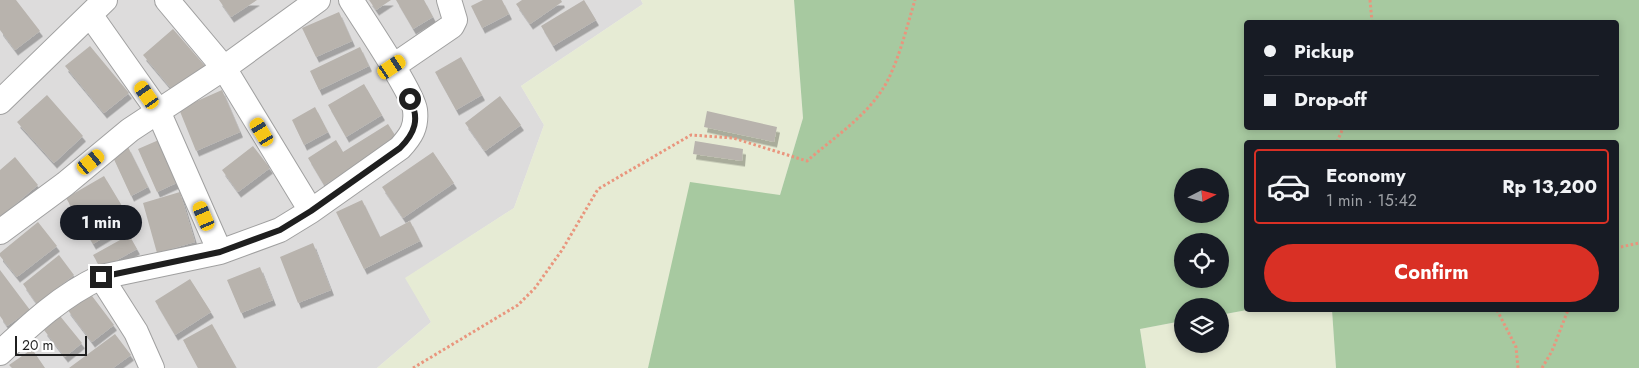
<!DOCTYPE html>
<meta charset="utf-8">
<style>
:root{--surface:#171b24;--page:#242831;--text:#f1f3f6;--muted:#9ea1a6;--line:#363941;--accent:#d93025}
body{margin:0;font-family:Jost,sans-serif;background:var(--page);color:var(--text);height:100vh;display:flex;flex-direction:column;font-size:19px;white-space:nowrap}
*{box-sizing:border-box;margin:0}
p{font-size:16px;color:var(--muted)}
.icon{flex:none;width:28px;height:28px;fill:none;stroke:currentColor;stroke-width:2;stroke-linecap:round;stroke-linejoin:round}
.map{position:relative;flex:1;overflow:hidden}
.drawer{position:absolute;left:1244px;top:140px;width:375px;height:172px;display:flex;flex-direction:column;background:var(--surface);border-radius:5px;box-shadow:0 2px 8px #0003}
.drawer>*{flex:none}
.guide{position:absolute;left:1244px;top:20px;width:375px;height:110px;border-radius:5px;box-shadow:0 2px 8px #0003;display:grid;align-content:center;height:110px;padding:0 20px;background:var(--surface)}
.needle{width:32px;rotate:84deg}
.controls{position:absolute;left:1174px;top:168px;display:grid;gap:10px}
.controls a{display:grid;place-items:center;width:55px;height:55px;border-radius:50%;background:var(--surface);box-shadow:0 2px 8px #0003;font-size:25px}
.scale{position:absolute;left:15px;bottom:12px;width:72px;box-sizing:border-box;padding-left:5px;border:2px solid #1f1f1f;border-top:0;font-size:14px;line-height:18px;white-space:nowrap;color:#1f1f1f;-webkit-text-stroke:4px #fff;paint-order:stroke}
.end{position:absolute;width:22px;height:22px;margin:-11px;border:6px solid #1f1f1f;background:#fff;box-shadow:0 0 0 2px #fff}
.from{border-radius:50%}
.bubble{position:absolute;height:35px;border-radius:18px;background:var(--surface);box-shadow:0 2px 8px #0003;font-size:16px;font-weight:700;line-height:35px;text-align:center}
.car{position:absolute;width:15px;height:30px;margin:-15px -8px;border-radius:6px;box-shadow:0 0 4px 1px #0007;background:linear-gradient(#f5c518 24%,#345 0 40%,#f5c518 0 76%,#345 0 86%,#f5c518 0)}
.guide b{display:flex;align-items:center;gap:18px;height:48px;font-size:19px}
.guide b+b{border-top:1px solid var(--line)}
.guide i{width:12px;height:12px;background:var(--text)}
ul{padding:9px 0 0;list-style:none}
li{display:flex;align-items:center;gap:15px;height:75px;margin:0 10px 8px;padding:0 10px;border:2px solid transparent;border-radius:5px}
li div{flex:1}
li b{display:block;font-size:19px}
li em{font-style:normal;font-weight:700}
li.selected{border-color:var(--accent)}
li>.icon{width:45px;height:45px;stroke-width:1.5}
.cta{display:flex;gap:10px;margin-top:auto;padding:10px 20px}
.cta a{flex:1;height:58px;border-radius:30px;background:var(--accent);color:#fff;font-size:20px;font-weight:700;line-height:58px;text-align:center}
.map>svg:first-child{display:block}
.residential{fill:#dddcdc}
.farmland{fill:#e6ebd4}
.forest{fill:#a7c9a0;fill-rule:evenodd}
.building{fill:#b8b3ad;filter:url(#shadow)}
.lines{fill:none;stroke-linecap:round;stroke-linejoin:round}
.minor-casing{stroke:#a0a0a0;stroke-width:26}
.path{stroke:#e9957d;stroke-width:3;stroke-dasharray:2.5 2.5;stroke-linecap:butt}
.minor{stroke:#fff;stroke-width:24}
.route{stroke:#1f1f1f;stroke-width:6}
</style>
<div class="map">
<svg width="1639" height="368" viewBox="0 0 1639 368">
<defs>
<filter id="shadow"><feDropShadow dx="3" dy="5.5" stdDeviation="0" flood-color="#0004"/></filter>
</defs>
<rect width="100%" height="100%" fill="#efede7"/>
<path class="residential" d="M 0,0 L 641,0 L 643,4 L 521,86 L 544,125 L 514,208 L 406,278 L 431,322 L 377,368 L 0,368 Z"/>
<path class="farmland" d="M 641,0 L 794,0 L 803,118 L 780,195 L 668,284 L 648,368 L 377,368 L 431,322 L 405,278 L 514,208 L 544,125 L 521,86 L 643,4 Z
M 1247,310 L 1332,310 L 1336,368 L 1146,368 L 1140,329 L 1182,321 L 1182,344 L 1220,344 L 1220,315 Z"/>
<path class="forest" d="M 794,0 L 1639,0 L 1639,368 L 1336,368 L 1332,310 L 1616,310 L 1616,142 L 1246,142 L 1247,310 L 1220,315 L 1220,306 L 1182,306 L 1182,321 L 1140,329 L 1146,368 L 648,368 L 690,182 L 780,195 L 803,118 ZM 1246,22 L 1616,22 L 1616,128 L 1246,128 ZM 1182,176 L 1220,176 L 1220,214 L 1182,214 ZM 1182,241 L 1220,241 L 1220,279 L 1182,279 Z"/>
<path class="building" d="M 0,0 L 16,0 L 40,31 L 15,50 L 0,30 Z
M 219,0 L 257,0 L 231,17 Z
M 369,0 L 391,0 L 376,10 Z
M 396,0 L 424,0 L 433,17 L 413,29 Z
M 483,0 L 502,0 L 509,14 L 482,28 L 471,6 Z
M 522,0 L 561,0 L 562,2 L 530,24 L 516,4 Z
M 584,0 L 596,20 L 553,46 L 541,26 Z
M 339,12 L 352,41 L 316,57 L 302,28 Z
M 173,29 L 206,67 L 175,93 L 143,55 Z
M 90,46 L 129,93 L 104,113 L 65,66 Z
M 360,47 L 369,66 L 319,90 L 310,71 Z
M 461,57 L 482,95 L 456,110 L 435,72 Z
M 364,84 L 382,115 L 346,137 L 328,105 Z
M 222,90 L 240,132 L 196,151 L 179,109 Z
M 47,95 L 83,136 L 54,163 L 17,122 Z
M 500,96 L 521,125 L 485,151 L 465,123 Z
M 315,107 L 328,132 L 304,145 L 292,120 Z
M 707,111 L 777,127 L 774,142 L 704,127 Z
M 388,124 L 398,140 L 324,185 L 308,158 L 336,140 L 343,152 Z
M 161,139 L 181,181 L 157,192 L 138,149 Z
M 695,141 L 743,149 L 742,161 L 693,154 Z
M 253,146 L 270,168 L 238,192 L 222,170 Z
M 128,147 L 148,187 L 131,196 L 112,155 Z
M 433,152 L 454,183 L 403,218 L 382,187 Z
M 15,157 L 38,185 L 0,217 L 0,170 Z
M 104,176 L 131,221 L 93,244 L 66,198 Z
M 180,192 L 195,242 L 157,253 L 143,203 Z
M 362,200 L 380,237 L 410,221 L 420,241 L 364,269 L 336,212 Z
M 38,222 L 57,246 L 17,277 L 0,256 L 0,253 Z
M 129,235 L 137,249 L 101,269 L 93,255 Z
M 313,243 L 331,290 L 298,303 L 280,257 Z
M 59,255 L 74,275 L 37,304 L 23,284 Z
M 260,267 L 273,300 L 241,313 L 227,280 Z
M 0,270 L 30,310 L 7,326 L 0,316 Z
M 190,279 L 211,312 L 175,335 L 155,301 Z
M 89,292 L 114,325 L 92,342 L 67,309 Z
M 60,316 L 82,343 L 65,357 L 44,330 Z
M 212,324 L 236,367 L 234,368 L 198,368 L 183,340 Z
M 115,334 L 131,355 L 113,368 L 69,368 Z
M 32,349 L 45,368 L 12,368 L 9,365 Z"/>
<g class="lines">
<defs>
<path id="minor" d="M 167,0 L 224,68 L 311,211
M 91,16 L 158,111 L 220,252
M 392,67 L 452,26 L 455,20 L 449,0
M 0,102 L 105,0
M 0,232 L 65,184 L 130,130 L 224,68 L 318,0
M 101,277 L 136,332 L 152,368
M 0,353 C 31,324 62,295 101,277 L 220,252 L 280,230 L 311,211 L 400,148 C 411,136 417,127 415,110 C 412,91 364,21 351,0"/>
</defs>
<use href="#minor" class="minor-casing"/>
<path class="path" d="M 1370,0 L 1372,22
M 1337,142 L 1343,128
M 1616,248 L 1639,243
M 1497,310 L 1516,347 L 1518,368
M 413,368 L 518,305 L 535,288 L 562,250 L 598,189 L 691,135 L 733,138 L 807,161 C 832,139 864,118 882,90 C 897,68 907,26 915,0
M 1542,368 L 1552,351 L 1568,310"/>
<use href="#minor" class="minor"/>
</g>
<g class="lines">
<path class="route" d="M 101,277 L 220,252 L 280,230 L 311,211 L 400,148 C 415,133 420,119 410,99"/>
</g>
</svg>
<div class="controls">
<a><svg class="needle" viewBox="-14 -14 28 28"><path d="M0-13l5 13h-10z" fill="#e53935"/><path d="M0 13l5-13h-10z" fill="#9ea1a6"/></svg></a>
<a><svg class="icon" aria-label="locate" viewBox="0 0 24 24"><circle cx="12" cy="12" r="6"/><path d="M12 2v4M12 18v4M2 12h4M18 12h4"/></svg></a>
<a><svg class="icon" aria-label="layers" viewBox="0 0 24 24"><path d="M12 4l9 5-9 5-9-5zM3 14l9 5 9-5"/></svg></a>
</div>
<div class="scale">20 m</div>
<i class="end from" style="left:410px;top:99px"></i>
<i class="end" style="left:101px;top:277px"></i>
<div class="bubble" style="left:60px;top:205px;width:82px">1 min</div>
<i class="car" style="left:392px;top:67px;rotate:56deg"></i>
<i class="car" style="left:147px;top:95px;rotate:325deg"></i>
<i class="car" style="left:262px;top:132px;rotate:329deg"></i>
<i class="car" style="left:91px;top:162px;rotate:51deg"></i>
<i class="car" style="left:204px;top:216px;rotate:337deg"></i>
<div class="guide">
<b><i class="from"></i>Pickup</b>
<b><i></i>Drop-off</b>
</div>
<section class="drawer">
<ul>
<li class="selected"><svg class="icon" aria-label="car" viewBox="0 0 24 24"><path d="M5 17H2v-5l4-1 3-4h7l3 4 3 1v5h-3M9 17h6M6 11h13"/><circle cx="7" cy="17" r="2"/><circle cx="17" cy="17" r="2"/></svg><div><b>Economy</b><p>1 min · 15:42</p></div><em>Rp 13,200</em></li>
</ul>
<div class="cta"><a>Confirm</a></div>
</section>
</div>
